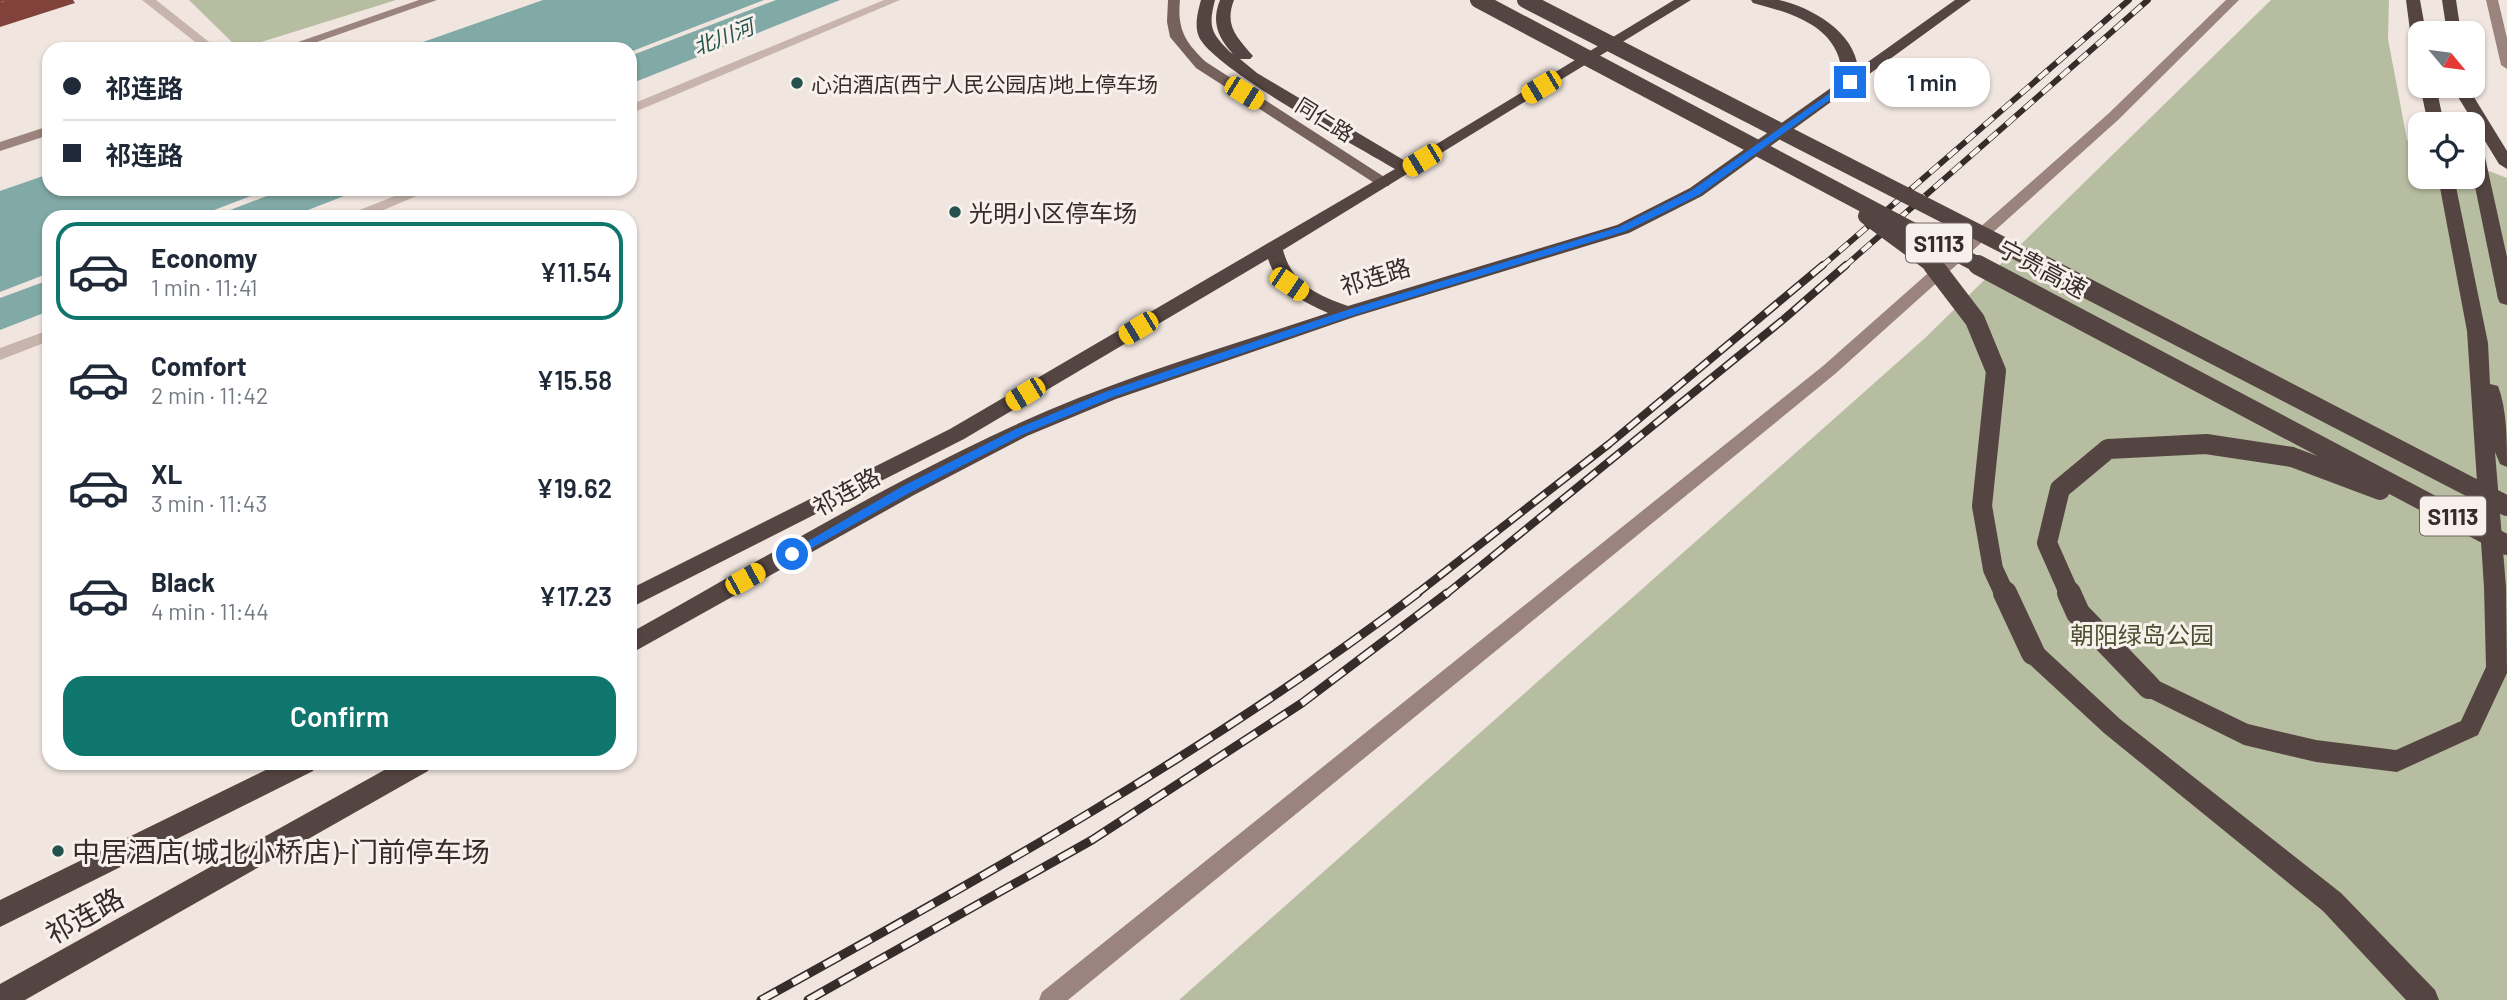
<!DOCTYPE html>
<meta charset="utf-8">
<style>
:root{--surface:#fff;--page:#f6f6f7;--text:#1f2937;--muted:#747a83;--line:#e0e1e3;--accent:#0f766e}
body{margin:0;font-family:Barlow,"Noto Sans SC",sans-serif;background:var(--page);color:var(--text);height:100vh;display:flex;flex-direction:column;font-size:26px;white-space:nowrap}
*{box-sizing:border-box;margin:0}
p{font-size:23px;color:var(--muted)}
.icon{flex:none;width:38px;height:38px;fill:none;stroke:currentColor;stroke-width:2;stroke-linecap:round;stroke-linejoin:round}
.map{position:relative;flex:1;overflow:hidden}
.drawer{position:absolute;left:42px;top:210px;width:595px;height:560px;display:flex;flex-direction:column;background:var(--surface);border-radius:21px;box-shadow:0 2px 5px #0004}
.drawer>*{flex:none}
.top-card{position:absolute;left:42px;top:42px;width:595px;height:154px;border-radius:21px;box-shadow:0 2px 5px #0004;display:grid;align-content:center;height:154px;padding:0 21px;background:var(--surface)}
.needle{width:46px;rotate:119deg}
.fabs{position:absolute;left:2408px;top:21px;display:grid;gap:14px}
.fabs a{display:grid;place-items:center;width:77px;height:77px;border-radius:14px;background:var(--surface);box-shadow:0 2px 5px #0004;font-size:35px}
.end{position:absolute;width:32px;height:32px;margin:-16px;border:9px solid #1a73e8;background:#fff;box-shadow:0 0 0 4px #fff}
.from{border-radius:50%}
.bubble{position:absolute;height:49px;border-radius:21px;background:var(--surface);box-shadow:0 2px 5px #0004;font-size:23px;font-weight:600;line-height:49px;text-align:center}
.car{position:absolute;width:21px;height:42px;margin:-21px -10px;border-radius:9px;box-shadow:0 0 5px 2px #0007;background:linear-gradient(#f5c518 24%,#345 0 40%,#f5c518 0 76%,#345 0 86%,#f5c518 0)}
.top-card b{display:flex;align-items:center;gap:24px;height:66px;font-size:26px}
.top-card b+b{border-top:2px solid var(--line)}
.top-card i{width:18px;height:18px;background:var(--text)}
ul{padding:12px 0 0;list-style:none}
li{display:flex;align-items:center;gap:21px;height:98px;margin:0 14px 10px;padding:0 7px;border:4px solid transparent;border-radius:21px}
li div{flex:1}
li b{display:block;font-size:26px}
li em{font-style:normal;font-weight:600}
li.on{border-color:var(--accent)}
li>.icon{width:63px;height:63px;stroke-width:1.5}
.action{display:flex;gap:14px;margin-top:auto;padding:14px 21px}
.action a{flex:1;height:80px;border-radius:21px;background:var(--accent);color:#fff;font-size:28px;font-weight:600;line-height:80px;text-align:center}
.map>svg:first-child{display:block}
.green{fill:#b7bda0}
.water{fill:#81aaa6}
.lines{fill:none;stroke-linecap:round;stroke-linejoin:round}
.street{fill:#c7b4ac;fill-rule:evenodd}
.secondary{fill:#9a847d;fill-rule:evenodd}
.primary{fill:#76625d;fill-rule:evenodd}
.highway{fill:#554542;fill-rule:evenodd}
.rail-far2-casing{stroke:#362c2a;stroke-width:6}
.rail-far1-casing{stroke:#362c2a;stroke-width:8}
.rail-casing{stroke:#362c2a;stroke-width:9}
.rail-far2{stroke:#f8f0eb;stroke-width:4.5;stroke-dasharray:12;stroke-linecap:butt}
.rail-far1{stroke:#f8f0eb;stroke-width:5;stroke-dasharray:15;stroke-linecap:butt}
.rail{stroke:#f8f0eb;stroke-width:6;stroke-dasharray:18;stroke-linecap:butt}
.highway-bridge-far2{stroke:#554542;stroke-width:16}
.highway-bridge-far1{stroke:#554542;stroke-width:20}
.highway-bridge{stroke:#554542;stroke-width:24}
.shaded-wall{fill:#81423b}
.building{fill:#b85f54;stroke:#81423b;stroke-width:2}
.route{fill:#1a73e8}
.poi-dot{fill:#24534f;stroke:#f8f0eb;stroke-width:2.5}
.labels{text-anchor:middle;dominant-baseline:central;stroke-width:6;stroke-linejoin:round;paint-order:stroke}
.far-water-label{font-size:21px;font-style:italic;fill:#24534f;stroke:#f8f0eb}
.far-poi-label{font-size:21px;fill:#362c2a;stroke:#f8f0eb;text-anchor:start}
.far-street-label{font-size:21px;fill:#362c2a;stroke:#f8f0eb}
.shield{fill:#f8f0eb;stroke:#706764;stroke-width:2}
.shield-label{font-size:23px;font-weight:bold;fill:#362c2a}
.poi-label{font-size:24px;fill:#362c2a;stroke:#f8f0eb;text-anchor:start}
.street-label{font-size:24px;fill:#362c2a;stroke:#f8f0eb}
.park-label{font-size:24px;fill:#495130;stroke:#f8f0eb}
.near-poi-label{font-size:28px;fill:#362c2a;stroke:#f8f0eb;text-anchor:start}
.near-street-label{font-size:28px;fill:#362c2a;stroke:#f8f0eb}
</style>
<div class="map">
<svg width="2507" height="1000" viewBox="0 0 2507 1000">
<rect width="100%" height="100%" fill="#f0e5df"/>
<path class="green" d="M 189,0 L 396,0 L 239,49 Z
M 2271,0 L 2389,0 L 2388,39 L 2407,140 L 2420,145 L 2420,177 L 2473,177 L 2473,165 L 2507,178 L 2507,1000 L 1179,1000 L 1925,338 Z"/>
<path class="water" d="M 543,0 L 764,0 L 630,52 L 630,49 L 403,49 Z
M 776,0 L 840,0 L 630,84 L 630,56 Z
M 49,174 L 49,189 L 269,189 L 196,217 L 49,217 L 49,273 L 0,292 L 0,191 Z
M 285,189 L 362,189 L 290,217 L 212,217 Z
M 49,280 L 49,311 L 0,330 L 0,298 Z"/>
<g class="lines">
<path class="street" d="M 142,0 L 156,0 L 218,49 L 204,49 Z
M 884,0 L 900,0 L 630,114 L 630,105 Z
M 413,189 L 433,189 L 367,217 L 347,217 L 349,214 Z
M 49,330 L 49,341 L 0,360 L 0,348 Z"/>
<path class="secondary" d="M 419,0 L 437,0 L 297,49 L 278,49 Z
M 2226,0 L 2239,0 L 2118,120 L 1835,374 L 1068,1000 L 1039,1000 L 1042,992 L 1823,366 L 2108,114 Z
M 2486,0 L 2498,0 L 2507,38 L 2507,69 L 2501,65 Z
M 49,126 L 49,135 L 0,151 L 0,142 Z"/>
<path class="primary" d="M 1168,0 L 1180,0 C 1177,29 1185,42 1206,62 L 1389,180 L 1389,186 L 1379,186 L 1196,68 L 1170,37 L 1167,22 Z"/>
<path class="highway" d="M 1201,0 L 1215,0 C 1208,27 1211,33 1230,52 L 1233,54 C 1218,38 1211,22 1220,0 L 1234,0 C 1224,26 1237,37 1253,56 L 1250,59 L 1240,59 L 1257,73 L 1407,162 L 1674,0 L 1691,0 L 1283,250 C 1292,284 1317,295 1348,306 L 1617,225 L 1690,188 L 1842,80 C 1843,28 1795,14 1753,3 L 1751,0 C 1760,0 1770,0 1779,0 C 1811,7 1855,32 1858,69 L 1955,0 L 1971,0 L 1702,196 L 1629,233 L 1354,317 L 1116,399 L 1027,436 L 914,495 L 630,654 L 630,633 C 756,563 882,486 1013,426 C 1115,379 1223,348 1328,313 C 1301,301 1278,289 1268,259 L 964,439 L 630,608 L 630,589 L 950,429 L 1395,169 C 1358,147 1214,69 1199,37 C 1194,26 1198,11 1201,0 Z
M 2406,0 L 2420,0 L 2426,33 L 2420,33 L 2420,50 L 2412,46 Z
M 2442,0 L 2456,0 L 2461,33 L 2447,33 Z
M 2420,86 L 2436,86 L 2444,124 L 2428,124 Z
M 2463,87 L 2469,89 L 2507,151 L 2507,169 L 2499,164 L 2455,92 Z
M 2473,134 L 2481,139 L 2507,257 L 2507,305 L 2500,303 L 2498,299 L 2473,177 Z
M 2438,177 L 2454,177 L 2488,343 L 2490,384 L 2498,386 C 2507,409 2507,441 2507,467 L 2500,464 L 2495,452 L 2506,587 L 2507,673 L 2478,735 L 2397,772 L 2316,762 L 2244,745 L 2141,694 L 2137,687 L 2141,680 L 2149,677 L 2157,680 L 2248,724 L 2316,740 L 2396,750 L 2461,721 L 2486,667 L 2484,587 L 2467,331 Z
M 2033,643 L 2041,646 L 2120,719 L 2341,893 L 2435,990 L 2439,1000 L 2406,1000 L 2323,911 L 2104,733 L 2025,660 L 2022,653 L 2025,646 Z
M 280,763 L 316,763 L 313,771 L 0,927 L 0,900 Z
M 397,763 L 431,763 L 428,771 L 25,1000 L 0,1000 L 0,984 Z"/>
<defs>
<path id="rail-far2" d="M 1821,267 L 2129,0
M 1844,267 L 2148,0"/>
<path id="rail-far1" d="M 1415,595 L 1609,444 L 1823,265
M 1445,595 L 1784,319 L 1846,265"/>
<path id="rail" d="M 761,1000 C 987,875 1211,750 1418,593
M 808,1000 L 1092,840 L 1302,703 L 1447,593"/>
</defs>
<use href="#rail-far2" class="rail-far2-casing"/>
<use href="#rail-far1" class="rail-far1-casing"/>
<use href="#rail" class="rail-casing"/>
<use href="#rail-far2" class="rail-far2"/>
<use href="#rail-far1" class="rail-far1"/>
<use href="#rail" class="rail"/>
<path class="highway-bridge-far2" d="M 1478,0 L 1982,267
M 1525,0 L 2046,267
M 1866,216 L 1935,267"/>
<path class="highway-bridge-far1" d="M 1933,265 L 1975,320 L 1996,371 L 1982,506 L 1993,569 L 2005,595
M 1978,265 L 2507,545
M 2042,265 L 2507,506
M 2070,595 L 2047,543 L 2060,489 L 2108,449 L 2206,444 L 2292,457 L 2380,490"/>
<path class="highway-bridge" d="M 2005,593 L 2033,653
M 2069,593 L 2078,613 L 2149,687"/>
</g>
<path class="shaded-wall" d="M 12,0 L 73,0 L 75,3 L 0,27 L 0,4 Z"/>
<path class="building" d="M 0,0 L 12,0 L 0,4 Z"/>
<path class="route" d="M 1850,79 L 1853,83 L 1699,195 L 1626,231 L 1351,316 L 1113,397 L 1024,434 L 911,492 L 796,557 L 787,557 L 786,554 L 903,486 L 1016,429 L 1105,392 L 1344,311 L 1619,227 L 1692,190 Z"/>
<g class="poi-dot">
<circle cx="797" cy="83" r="7"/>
<circle cx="955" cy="212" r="7"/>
<circle cx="58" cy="851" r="7"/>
</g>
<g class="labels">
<g class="far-water-label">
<text transform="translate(723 36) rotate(-21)">北川河</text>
</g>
<g class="far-poi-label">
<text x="811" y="83">心泊酒店(西宁人民公园店)地上停车场</text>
</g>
<g class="far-street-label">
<text transform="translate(1325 119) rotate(32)">同仁路</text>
</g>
<g class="shield">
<rect x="1906" y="223.5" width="66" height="39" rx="5"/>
<rect x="2420" y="496.5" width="66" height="39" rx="5"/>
</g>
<g class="shield-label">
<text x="1939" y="243">S1113</text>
<text x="2453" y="516">S1113</text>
</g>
<g class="poi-label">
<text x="969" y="212">光明小区停车场</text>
</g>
<g class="street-label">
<text transform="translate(2043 268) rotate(28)">宁贵高速</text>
<text transform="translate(1375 276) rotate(-17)">祁连路</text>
<text transform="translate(846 491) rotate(-29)">祁连路</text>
</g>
<g class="park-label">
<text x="2142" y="634">朝阳绿岛公园</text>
</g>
<g class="near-poi-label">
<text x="72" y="851">中居酒店(城北小桥店)-门前停车场</text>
</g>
<g class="near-street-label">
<text transform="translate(84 915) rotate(-29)">祁连路</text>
</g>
</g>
</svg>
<div class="fabs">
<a><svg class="needle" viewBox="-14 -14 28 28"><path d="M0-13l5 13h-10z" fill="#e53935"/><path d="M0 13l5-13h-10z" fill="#747a83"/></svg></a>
<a><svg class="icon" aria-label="locate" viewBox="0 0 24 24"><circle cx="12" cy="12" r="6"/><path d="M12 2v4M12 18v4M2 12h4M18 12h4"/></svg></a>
</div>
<i class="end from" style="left:792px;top:554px"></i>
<i class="end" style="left:1850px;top:82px"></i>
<div class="bubble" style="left:1874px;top:58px;width:116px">1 min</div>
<i class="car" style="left:1541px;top:87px;rotate:239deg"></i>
<i class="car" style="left:1244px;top:93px;rotate:122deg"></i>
<i class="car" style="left:1422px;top:160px;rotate:239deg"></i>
<i class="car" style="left:1289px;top:284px;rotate:124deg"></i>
<i class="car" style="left:1138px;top:328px;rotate:239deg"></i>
<i class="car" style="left:1025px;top:394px;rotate:239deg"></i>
<i class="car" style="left:745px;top:579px;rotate:61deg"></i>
<div class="top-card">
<b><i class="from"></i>祁连路</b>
<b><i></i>祁连路</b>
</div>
<section class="drawer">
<ul>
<li class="on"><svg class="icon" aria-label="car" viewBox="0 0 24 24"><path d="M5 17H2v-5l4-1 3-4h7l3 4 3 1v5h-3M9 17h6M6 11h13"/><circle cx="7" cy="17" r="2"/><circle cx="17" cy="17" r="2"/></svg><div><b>Economy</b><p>1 min · 11:41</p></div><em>¥11.54</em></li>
<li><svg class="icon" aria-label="car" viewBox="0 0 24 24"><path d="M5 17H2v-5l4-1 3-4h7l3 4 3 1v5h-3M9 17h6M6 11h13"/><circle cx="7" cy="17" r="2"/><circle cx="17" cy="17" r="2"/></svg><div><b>Comfort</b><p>2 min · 11:42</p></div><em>¥15.58</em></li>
<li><svg class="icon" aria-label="car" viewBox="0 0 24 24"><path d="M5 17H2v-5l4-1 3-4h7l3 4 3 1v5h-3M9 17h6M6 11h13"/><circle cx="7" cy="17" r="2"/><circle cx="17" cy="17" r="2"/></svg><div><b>XL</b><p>3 min · 11:43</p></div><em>¥19.62</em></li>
<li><svg class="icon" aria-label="car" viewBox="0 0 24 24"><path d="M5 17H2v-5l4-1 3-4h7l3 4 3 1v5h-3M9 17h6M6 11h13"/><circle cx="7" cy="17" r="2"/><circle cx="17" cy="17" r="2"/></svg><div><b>Black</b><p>4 min · 11:44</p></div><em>¥17.23</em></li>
</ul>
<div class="action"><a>Confirm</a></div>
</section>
</div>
